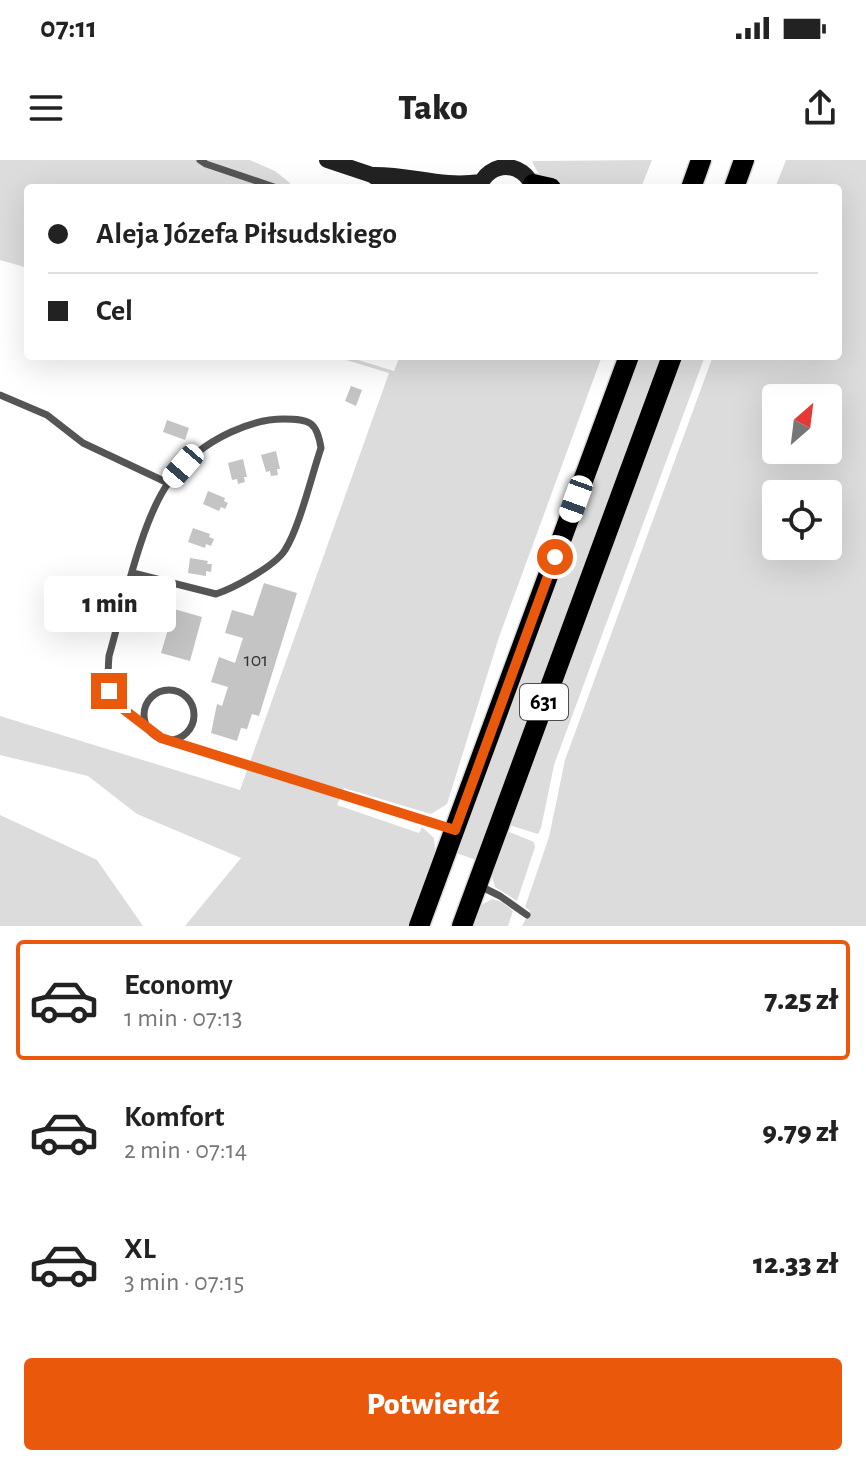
<!DOCTYPE html>
<html lang="pl">
<meta charset="utf-8">
<style>
:root{--surface:#fff;--page:#f2f2f2;--text:#222;--muted:#767676;--line:#e0e0e0;--accent:#ea580c}
body{margin:0;font-family:"Alegreya Sans",sans-serif;background:var(--page);color:var(--text);height:100vh;display:flex;flex-direction:column;font-size:30px;white-space:nowrap}
*{box-sizing:border-box;margin:0}
p{font-size:26px;color:var(--muted)}
.icon{flex:none;width:44px;height:44px;fill:none;stroke:currentColor;stroke-width:2;stroke-linecap:round;stroke-linejoin:round}
.map{position:relative;height:766px;overflow:hidden}
.side{display:flex;flex-direction:column;background:var(--surface);flex:1}
.side>*{flex:none}
.top-card{position:absolute;left:24px;top:24px;width:818px;height:176px;border-radius:8px;box-shadow:0 8px 32px #0002;display:grid;align-content:center;height:176px;padding:0 24px;background:var(--surface)}
.needle{width:52px;rotate:28deg}
.controls{position:absolute;left:762px;top:224px;display:grid;gap:16px}
.controls a{display:grid;place-items:center;width:80px;height:80px;border-radius:8px;background:var(--surface);box-shadow:0 8px 32px #0002;font-size:40px}
.end{position:absolute;width:36px;height:36px;margin:-18px;border:10px solid #ea580c;background:#fff;box-shadow:0 0 0 4px #fff}
.from{border-radius:50%}
.bubble{position:absolute;height:56px;border-radius:8px;background:var(--surface);box-shadow:0 8px 32px #0002;font-size:26px;font-weight:800;line-height:56px;text-align:center}
.car{position:absolute;width:24px;height:48px;margin:-24px -12px;border-radius:10px;box-shadow:0 0 6px 2px #0007;background:linear-gradient(#fff 24%,#345 0 40%,#fff 0 76%,#345 0 86%,#fff 0)}
.top-card b{display:flex;align-items:center;gap:28px;height:76px;font-size:30px}
.top-card b+b{border-top:2px solid var(--line)}
.top-card i{width:20px;height:20px;background:var(--text)}
ul{padding:14px 0 0;list-style:none}
li{display:flex;align-items:center;gap:24px;height:120px;margin:0 16px 12px;padding:0 8px;border:4px solid transparent;border-radius:8px}
li div{flex:1}
li b{display:block;font-size:30px}
li em{font-style:normal;font-weight:800}
li.active{border-color:var(--accent)}
li>.icon{width:72px;height:72px;stroke-width:1.5}
.primary-button{display:flex;gap:16px;margin-top:auto;padding:16px 24px}
.primary-button a{flex:1;height:92px;border-radius:8px;background:var(--accent);color:#fff;font-size:32px;font-weight:800;line-height:92px;text-align:center}
.status{display:flex;justify-content:space-between;align-items:center;height:56px;padding:0 40px;background:var(--surface);direction:ltr}
.status svg{height:22px;fill:currentColor}
header{display:flex;justify-content:space-between;align-items:center;height:104px;padding:0 24px;background:var(--surface);font-size:36px;font-weight:800}
.map>svg:first-child{display:block}
.green{fill:#dcdcdc;fill-rule:evenodd}
.building{fill:#c4c4c4}
.lines{fill:none;stroke-linecap:round;stroke-linejoin:round}
.primary-casing{stroke:#dbdbdb;stroke-width:23}
.lane{stroke:#555;stroke-width:7}
.secondary{stroke:#222;stroke-width:16}
.primary{stroke:#000;stroke-width:20}
.route{stroke:#ea580c;stroke-width:10}
.labels{text-anchor:middle;dominant-baseline:central;stroke-width:6;stroke-linejoin:round;paint-order:stroke}
.number-label{font-size:20px;fill:#313131}
.shield{fill:#fff;stroke:#4c4c4c;stroke-width:2}
.shield-label{font-size:22px;font-weight:bold;fill:#000}
</style>
<div class="status"><b>07:11</b><svg viewBox="0 0 49 12"><path d="M0 12V9h3v3zM5 12V6h3v6zM10 12V3h3v9zM15 12V0h3v12zM26 1h20v11H26zM47 4h2v5h-2z"/></svg></div>
<header><svg class="icon" aria-label="menu" viewBox="0 0 24 24"><path d="M4 6h16M4 12h16M4 18h16"/></svg>Tako<svg class="icon" aria-label="share" viewBox="0 0 24 24"><path d="M12 15V3M7 8l5-5 5 5M5 13v7h14v-7"/></svg></header>
<div class="map">
<svg width="866" height="766" viewBox="0 0 866 766">
<rect width="100%" height="100%" fill="#fff"/>
<path class="green" d="M 0,0 L 250,0 L 275,11 L 290,23 L 289,28 L 28,28 L 28,108 L 0,100 Z
M 652,0 L 641,28 C 614,28 572,30 547,20 C 539,17 535,8 532,1 Z
M 786,0 L 866,0 L 866,766 L 522,766 L 530,751 L 525,747 L 549,677 L 565,600 L 713,196 L 838,196 L 838,28 L 775,28 ZM 776,238 L 828,238 L 828,290 L 776,290 ZM 776,334 L 828,334 L 828,386 L 776,386 Z
M 333,196 L 345,196 L 394,211 L 400,196 L 602,196 L 499,477 L 447,644 L 431,654 L 344,628 L 337,645 L 419,673 L 422,667 L 434,678 L 435,691 L 408,766 L 185,766 L 241,698 L 137,654 L 88,616 L 0,595 L 0,556 L 240,630 L 389,213 Z
M 639,196 L 662,196 L 476,700 L 456,693 Z
M 683,196 L 705,196 L 554,605 L 541,668 L 538,674 L 509,665 Z
M 0,655 L 97,700 L 143,766 L 0,766 Z
M 507,671 L 534,682 L 535,687 L 517,741 L 495,727 L 492,717 Z
M 492,739 L 502,742 L 513,751 L 508,766 L 472,766 L 481,745 Z"/>
<path class="building" d="M 351,226 L 362,230 L 356,246 L 345,241 Z
M 167,260 L 189,268 L 185,280 L 163,272 Z
M 276,291 L 280,309 L 277,309 L 278,315 L 271,316 L 270,311 L 266,312 L 261,295 Z
M 243,299 L 247,317 L 244,317 L 245,322 L 238,324 L 237,319 L 232,320 L 228,303 Z
M 208,331 L 225,338 L 224,341 L 228,343 L 225,349 L 221,347 L 219,351 L 203,344 Z
M 193,368 L 210,374 L 209,377 L 214,379 L 211,386 L 206,384 L 205,388 L 188,382 Z
M 190,398 L 208,401 L 207,404 L 212,404 L 211,412 L 206,411 L 206,416 L 188,413 Z
M 264,423 L 297,433 L 259,556 L 252,554 L 247,569 L 241,568 L 237,581 L 211,573 L 217,544 L 222,546 L 228,527 L 211,522 L 219,497 L 235,503 L 243,478 L 225,473 L 232,450 L 253,456 Z
M 174,449 L 202,457 L 190,501 L 161,493 Z"/>
<g class="lines">
<defs>
<path id="primary" d="M 533,24 L 551,28
M 691,28 L 701,0
M 734,28 L 744,0
M 419,766 L 629,196
M 462,766 L 672,196"/>
</defs>
<use href="#primary" class="primary-casing"/>
<path class="lane" d="M 200,0 L 206,4 L 277,28
M 0,235 L 47,255 L 83,283 L 168,323
M 133,413 L 216,434 C 234,428 275,406 285,390 C 299,369 312,314 321,288 C 317,262 310,259 284,259 C 265,259 248,264 231,272 C 207,283 185,300 169,322 C 141,360 123,448 109,496 C 105,540 115,543 148,568
M144 555a25 25 0 1 1 50 0a25 25 0 1 1-50 0Z
M 169,580 L 452,669
M 478,725 L 500,736 L 527,755"/>
<path class="secondary" d="M 327,0 L 372,15 L 391,28
M 372,15 C 411,14 439,28 481,22
M 479,28 C 488,0 524,0 533,28"/>
<use href="#primary" class="primary"/>
</g>
<g class="lines">
<path class="route" d="M 109,531 L 118,545 L 161,578 L 455,670 L 555,397"/>
</g>
<g class="labels">
<g class="number-label">
<text x="256" y="500">101</text>
</g>
<rect class="shield" x="520" y="524" width="48" height="36" rx="6"/>
<g class="shield-label">
<text x="544" y="542">631</text>
</g>
</g>
</svg>
<div class="controls">
<a><svg class="needle" viewBox="-14 -14 28 28"><path d="M0-13l5 13h-10z" fill="#e53935"/><path d="M0 13l5-13h-10z" fill="#767676"/></svg></a>
<a><svg class="icon" aria-label="locate" viewBox="0 0 24 24"><circle cx="12" cy="12" r="6"/><path d="M12 2v4M12 18v4M2 12h4M18 12h4"/></svg></a>
</div>
<i class="end from" style="left:555px;top:397px"></i>
<i class="end" style="left:109px;top:531px"></i>
<div class="bubble" style="left:44px;top:416px;width:132px">1 min</div>
<i class="car" style="left:183px;top:306px;rotate:221deg"></i>
<i class="car" style="left:576px;top:339px;rotate:200deg"></i>
<div class="top-card">
<b><i class="from"></i>Aleja Józefa Piłsudskiego</b>
<b><i></i>Cel</b>
</div>
</div>
<section class="side">
<ul>
<li class="active"><svg class="icon" aria-label="car" viewBox="0 0 24 24"><path d="M5 17H2v-5l4-1 3-4h7l3 4 3 1v5h-3M9 17h6M6 11h13"/><circle cx="7" cy="17" r="2"/><circle cx="17" cy="17" r="2"/></svg><div><b>Economy</b><p>1 min · 07:13</p></div><em>7.25 zł</em></li>
<li><svg class="icon" aria-label="car" viewBox="0 0 24 24"><path d="M5 17H2v-5l4-1 3-4h7l3 4 3 1v5h-3M9 17h6M6 11h13"/><circle cx="7" cy="17" r="2"/><circle cx="17" cy="17" r="2"/></svg><div><b>Komfort</b><p>2 min · 07:14</p></div><em>9.79 zł</em></li>
<li><svg class="icon" aria-label="car" viewBox="0 0 24 24"><path d="M5 17H2v-5l4-1 3-4h7l3 4 3 1v5h-3M9 17h6M6 11h13"/><circle cx="7" cy="17" r="2"/><circle cx="17" cy="17" r="2"/></svg><div><b>XL</b><p>3 min · 07:15</p></div><em>12.33 zł</em></li>
</ul>
<div class="primary-button"><a>Potwierdź</a></div>
</section>
